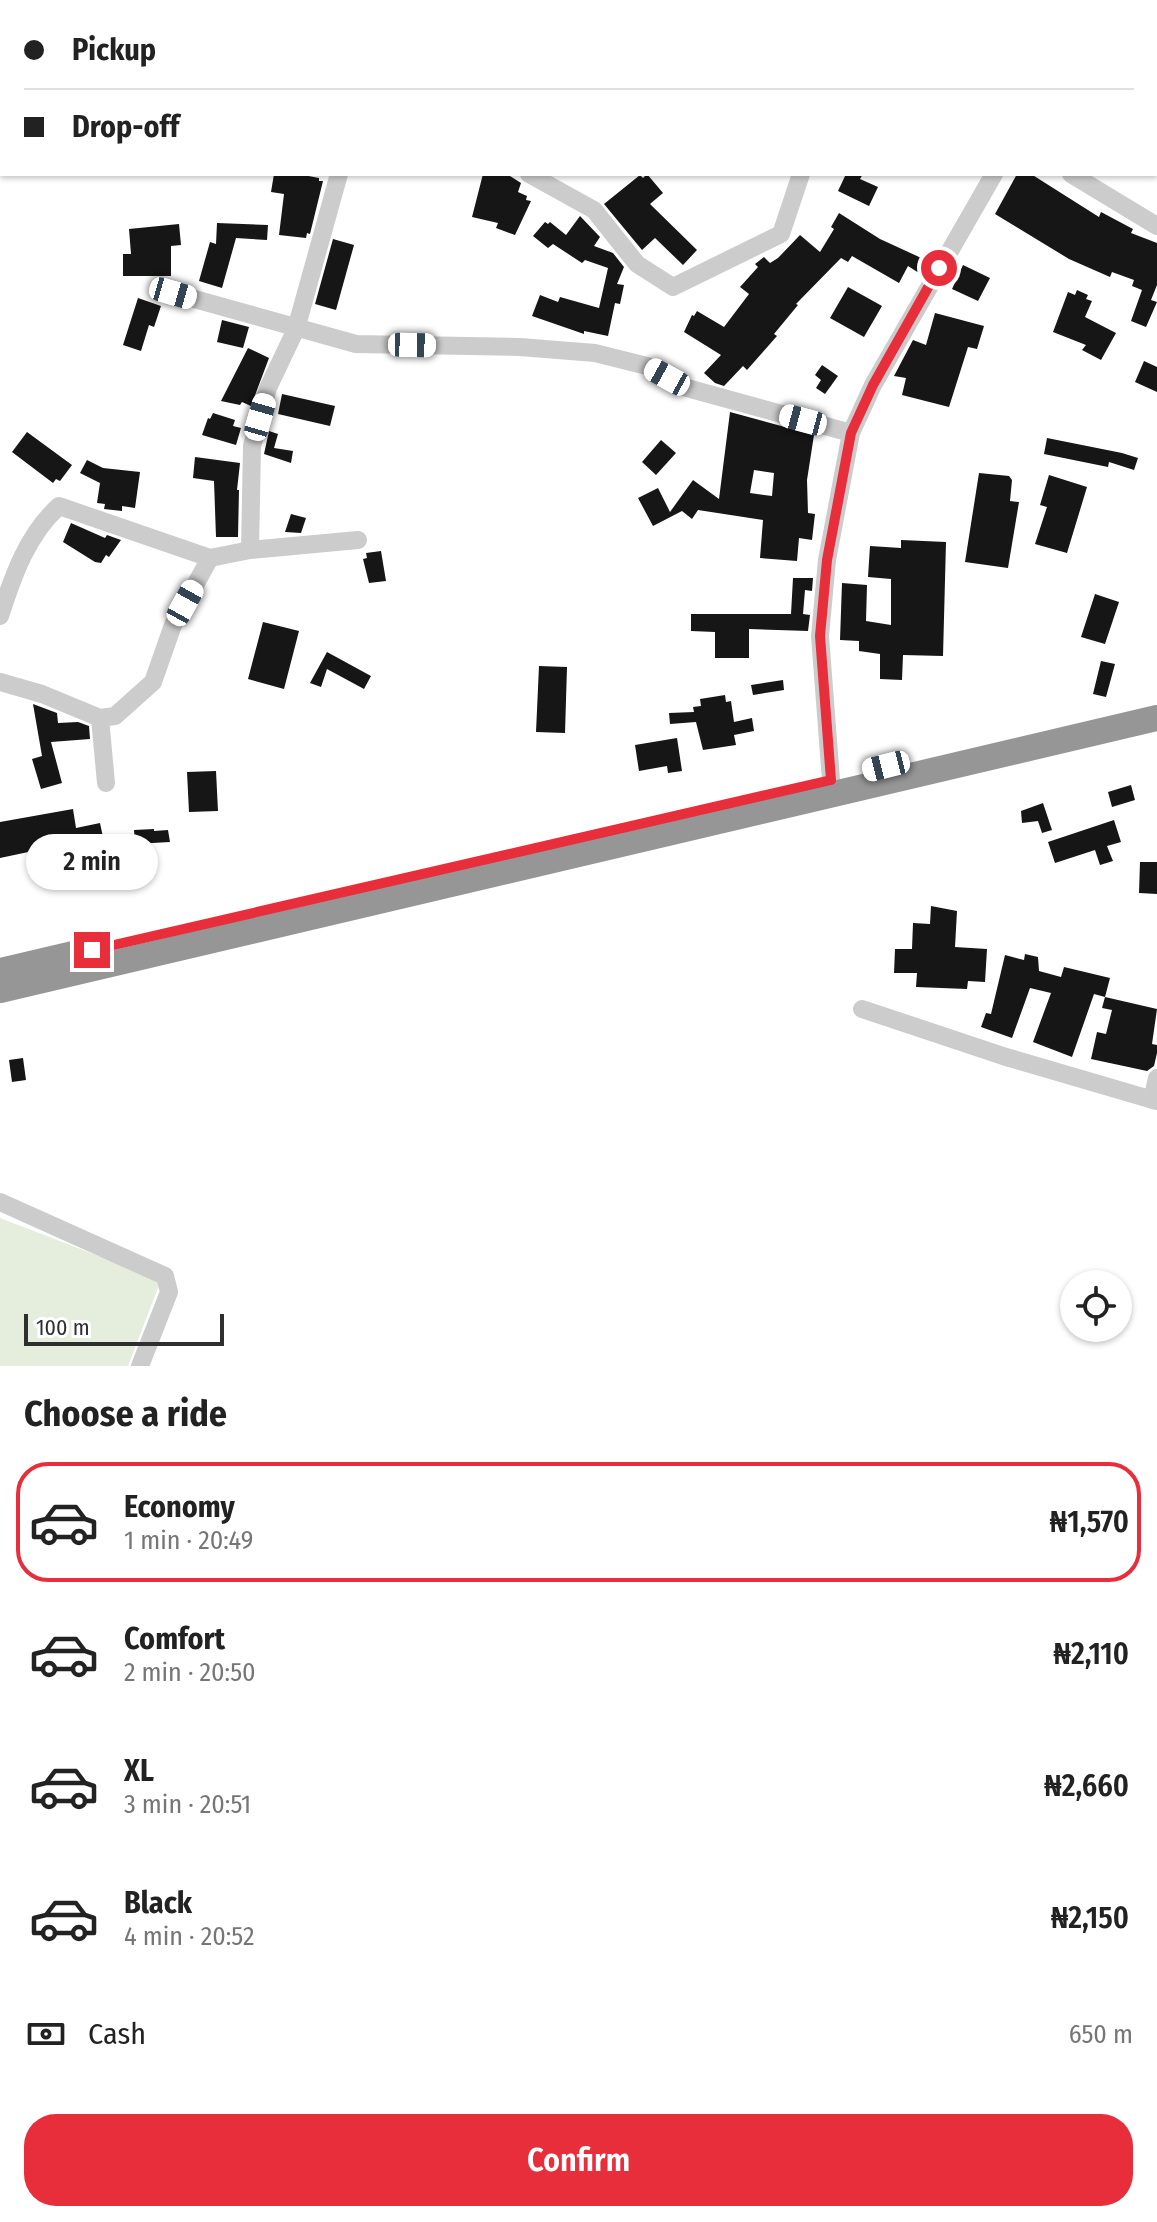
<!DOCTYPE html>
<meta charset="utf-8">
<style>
:root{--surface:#fff;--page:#f6f6f6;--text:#222;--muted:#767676;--line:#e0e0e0;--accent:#e92e3b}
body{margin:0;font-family:"Fira Sans Condensed",sans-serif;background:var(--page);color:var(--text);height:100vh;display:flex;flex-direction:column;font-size:30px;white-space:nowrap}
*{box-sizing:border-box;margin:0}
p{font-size:26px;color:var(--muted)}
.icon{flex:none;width:44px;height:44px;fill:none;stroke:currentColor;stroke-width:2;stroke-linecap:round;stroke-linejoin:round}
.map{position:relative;height:1366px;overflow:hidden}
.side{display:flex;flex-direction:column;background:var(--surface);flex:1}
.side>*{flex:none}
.top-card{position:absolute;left:0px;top:0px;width:1158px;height:176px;box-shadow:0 2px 6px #0004;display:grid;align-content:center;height:176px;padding:0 24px;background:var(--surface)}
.buttons{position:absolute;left:1060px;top:1270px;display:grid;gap:16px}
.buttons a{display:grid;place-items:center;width:72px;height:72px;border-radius:50%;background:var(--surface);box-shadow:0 2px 6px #0004;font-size:40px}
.scale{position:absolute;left:24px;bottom:20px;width:200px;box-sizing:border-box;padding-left:8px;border:4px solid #2f2f2f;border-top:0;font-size:22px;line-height:28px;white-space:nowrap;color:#2f2f2f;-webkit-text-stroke:6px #fff;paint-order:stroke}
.end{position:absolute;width:36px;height:36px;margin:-18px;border:10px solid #e92e3b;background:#fff;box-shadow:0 0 0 4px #fff}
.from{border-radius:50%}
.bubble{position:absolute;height:56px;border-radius:28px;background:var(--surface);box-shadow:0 2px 6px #0004;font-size:26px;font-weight:600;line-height:56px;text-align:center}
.car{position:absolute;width:24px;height:48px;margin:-24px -12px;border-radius:10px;box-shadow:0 0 6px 2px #0007;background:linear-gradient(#fff 24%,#345 0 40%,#fff 0 76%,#345 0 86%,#fff 0)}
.top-card b{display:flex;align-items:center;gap:28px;height:76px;font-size:30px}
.top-card b+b{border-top:2px solid var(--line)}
.top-card i{width:20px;height:20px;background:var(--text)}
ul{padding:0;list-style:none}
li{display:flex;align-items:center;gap:24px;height:120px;margin:0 16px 12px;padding:0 8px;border:4px solid transparent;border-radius:32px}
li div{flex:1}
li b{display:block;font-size:30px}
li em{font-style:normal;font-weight:600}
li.current{border-color:var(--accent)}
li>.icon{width:72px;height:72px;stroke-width:1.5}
h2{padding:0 24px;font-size:36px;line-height:96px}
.pay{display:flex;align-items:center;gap:20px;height:88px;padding:0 24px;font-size:30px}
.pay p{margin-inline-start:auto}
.primary-button{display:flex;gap:16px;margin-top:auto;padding:16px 24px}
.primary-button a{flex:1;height:92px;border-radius:32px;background:var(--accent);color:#fff;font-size:32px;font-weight:600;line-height:92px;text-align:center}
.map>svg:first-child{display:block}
.green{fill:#e5eddd}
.building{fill:#161616;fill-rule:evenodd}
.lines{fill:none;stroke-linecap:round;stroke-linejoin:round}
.minor{stroke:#ccc;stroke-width:18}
.highway{stroke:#969696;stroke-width:26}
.route{stroke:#e92e3b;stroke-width:10}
</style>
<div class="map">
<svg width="1157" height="1366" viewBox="0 0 1157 1366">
<rect width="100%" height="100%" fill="#fff"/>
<path class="green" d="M 0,1218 L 161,1280 L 128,1366 L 0,1366 Z"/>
<path class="building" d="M 274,174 L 298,174 L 319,178 L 319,181 L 323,181 L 310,234 L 307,233 L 306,238 L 279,235 L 284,194 L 271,192 Z
M 483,174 L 507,174 L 521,183 L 518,192 L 527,196 L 526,200 L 531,201 L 515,235 L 496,228 L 498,223 L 472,217 Z
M 647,174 L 663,193 L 650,204 L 697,250 L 683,265 L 655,238 L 642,250 L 604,204 L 640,175 L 643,178 Z
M 846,174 L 863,174 L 860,179 L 878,187 L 869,206 L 838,191 Z
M 1017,174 L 1031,174 L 1099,217 L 1101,212 L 1133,229 L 1131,233 L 1157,243 L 1157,285 L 1151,300 L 1157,302 L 1146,327 L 1131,321 L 1142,290 L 1132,286 L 1134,280 L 1112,272 L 1110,277 L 1069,259 L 995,214 Z
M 839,213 L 880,239 L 930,262 L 922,275 L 908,266 L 899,283 L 852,256 L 848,262 L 841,258 L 796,304 L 798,305 L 774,334 L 777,336 L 747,370 L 743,366 L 724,386 L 715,383 L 704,373 L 721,355 L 684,332 L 692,315 L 694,316 L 697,311 L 724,327 L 749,294 L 740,287 L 758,267 L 755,264 L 764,257 L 770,263 L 778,258 L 800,235 L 820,252 L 834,229 L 831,227 Z
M 580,216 L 600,237 L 594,246 L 613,253 L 624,267 L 617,284 L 624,285 L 620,304 L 615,303 L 608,336 L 584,331 L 584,334 L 532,316 L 540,295 L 558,302 L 560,297 L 599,308 L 608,268 L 585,260 L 582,263 L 553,244 L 548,248 L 533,236 L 545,222 L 548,224 L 550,222 L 566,235 Z
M 217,223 L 268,225 L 267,240 L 236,238 L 222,288 L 199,281 L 210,242 L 216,244 Z
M 179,224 L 181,245 L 171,246 L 171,276 L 123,276 L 123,254 L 131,254 L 129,229 Z
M 333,239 L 354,245 L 336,310 L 315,304 Z
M 963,265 L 990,278 L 978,301 L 952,289 Z
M 848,287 L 882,306 L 864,337 L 830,318 Z
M 1077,290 L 1088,295 L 1086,299 L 1092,301 L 1085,317 L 1116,333 L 1101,360 L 1082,350 L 1086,345 L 1053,332 L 1068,292 L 1075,295 Z
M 138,298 L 161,306 L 154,327 L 149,325 L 141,351 L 123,345 Z
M 935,313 L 984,326 L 977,349 L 968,347 L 949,407 L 902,395 L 906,378 L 894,376 L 913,340 L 926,345 Z
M 222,320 L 249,327 L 243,348 L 217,342 Z
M 248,348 L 269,358 L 251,406 L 242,402 L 240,405 L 221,401 Z
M 1144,361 L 1157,367 L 1157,392 L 1135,382 Z
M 822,365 L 838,376 L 825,394 L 816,388 L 821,380 L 815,375 Z
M 282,394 L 335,406 L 330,426 L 278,414 Z
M 730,412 L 814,435 L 807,480 L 808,513 L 815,514 L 812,540 L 799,538 L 797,561 L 760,558 L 763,520 L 698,510 L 692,519 L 682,511 L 653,526 L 638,498 L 658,488 L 670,512 L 693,480 L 719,499 ZM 754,470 L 774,473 L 772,496 L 750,493 Z
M 213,413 L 235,420 L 233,426 L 241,428 L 236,445 L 202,435 L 208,418 L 210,419 Z
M 269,431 L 278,434 L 274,448 L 293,451 L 291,463 L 264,454 Z
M 27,432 L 72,465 L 60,481 L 56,479 L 53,483 L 12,452 Z
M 1047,438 L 1122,453 L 1138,458 L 1134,470 L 1109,462 L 1108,467 L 1044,454 Z
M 661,440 L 676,453 L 656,475 L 642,462 Z
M 195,457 L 240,463 L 237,490 L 239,490 L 238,537 L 216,537 L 214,481 L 193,478 Z
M 87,460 L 103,468 L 140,472 L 135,508 L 122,506 L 122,511 L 104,509 L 105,504 L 97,503 L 100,483 L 80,473 Z
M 979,473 L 1009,476 L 1012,480 L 1010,501 L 1019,502 L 1008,568 L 965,562 Z
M 1049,475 L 1087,487 L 1067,553 L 1035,544 L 1047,507 L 1040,505 Z
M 291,514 L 306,518 L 301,533 L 285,532 Z
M 71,523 L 105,538 L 107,535 L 121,540 L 109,557 L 106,555 L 101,563 L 95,562 L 63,542 Z
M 901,540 L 946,542 L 943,656 L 903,655 L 902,680 L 880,679 L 880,654 L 859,651 L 859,641 L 840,640 L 842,583 L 867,585 L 866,621 L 891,625 L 891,579 L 868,577 L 870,546 L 901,548 Z
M 381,551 L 386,581 L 369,583 L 363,559 L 367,558 L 366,553 Z
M 793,578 L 813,578 L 812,591 L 805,590 L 803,614 L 810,615 L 808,631 L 749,629 L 749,658 L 715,658 L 715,632 L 691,631 L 691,614 L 791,614 Z
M 1095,594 L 1119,602 L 1105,644 L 1081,637 Z
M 263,622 L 299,631 L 284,689 L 248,679 Z
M 327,652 L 371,676 L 364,689 L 327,669 L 321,687 L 310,683 Z
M 1101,661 L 1115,664 L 1106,697 L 1093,694 Z
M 539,666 L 567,667 L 565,733 L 536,732 Z
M 783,680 L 784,690 L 753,695 L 751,685 Z
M 725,695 L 726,702 L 731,701 L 734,722 L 752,718 L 754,731 L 734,735 L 736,745 L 703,750 L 696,722 L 670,724 L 669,713 L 694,712 L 693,707 L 701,706 L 700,699 Z
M 33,704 L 57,713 L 58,723 L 78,722 L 89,726 L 90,739 L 51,742 L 62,783 L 41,789 L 32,759 L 42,756 Z
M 677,738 L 682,771 L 668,773 L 667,766 L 639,771 L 635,745 Z
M 216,771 L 218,811 L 189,812 L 187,772 Z
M 1131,785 L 1135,800 L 1112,807 L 1108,792 Z
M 1043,803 L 1052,830 L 1042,833 L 1038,821 L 1022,823 L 1021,811 Z
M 73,809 L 76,828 L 100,823 L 103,837 L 92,839 L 96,868 L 56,873 L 52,847 L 0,858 L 0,822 Z
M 1114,820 L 1121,842 L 1107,846 L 1113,861 L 1100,865 L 1095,850 L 1055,863 L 1048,842 Z
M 154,829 L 154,831 L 168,830 L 170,842 L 135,844 L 134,830 Z
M 1140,862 L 1157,862 L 1157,894 L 1139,893 Z
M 931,906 L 957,911 L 955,947 L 987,949 L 985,982 L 968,981 L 967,989 L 916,987 L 917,973 L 894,973 L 895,949 L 912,949 L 913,923 L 930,924 Z
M 1025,954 L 1038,957 L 1039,971 L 1061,977 L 1064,967 L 1110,978 L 1105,997 L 1094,994 L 1072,1057 L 1033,1042 L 1051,993 L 1030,988 L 1012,1038 L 981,1027 L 986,1013 L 991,1014 L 1005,955 L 1024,960 Z
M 1105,997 L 1157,1009 L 1152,1044 L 1157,1045 L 1157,1053 L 1154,1066 L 1147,1071 L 1091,1059 L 1097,1032 L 1106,1034 L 1112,1010 L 1102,1008 Z
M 23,1058 L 26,1080 L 12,1082 L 9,1060 Z"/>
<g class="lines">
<path class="minor" d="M 718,0 L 729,2
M 879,2 L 879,0
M 1066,2 L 1067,0
M 529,174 L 594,210 L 637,264 L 673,287 L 781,234 L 801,174
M 1071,174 L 1157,226
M 173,293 L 356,344 L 520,347 L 595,353 L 647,366 L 687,388 L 851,433
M 250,550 L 252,446 L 268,388 L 296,329 L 339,174
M 0,616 C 13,576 27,535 59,506 L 210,558 L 250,550 L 358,540
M 0,682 L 42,694 L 100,718 L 115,716 L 153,682 L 173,625 L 210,558
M 100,718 L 106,783
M 831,780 L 820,636 L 827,560 L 851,433 L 873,385 L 994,174
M 862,1009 L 1006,1057 L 1157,1101
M 1152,1100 L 1157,1078
M 0,1202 L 165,1276 L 169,1292 L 140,1366"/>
<path class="highway" d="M 0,971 L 86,951
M 0,990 L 1157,718"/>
</g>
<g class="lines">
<path class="route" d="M 92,950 L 831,780 L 820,636 L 827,560 L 851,433 L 873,385 L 939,268"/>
</g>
</svg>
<div class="buttons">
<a><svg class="icon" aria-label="locate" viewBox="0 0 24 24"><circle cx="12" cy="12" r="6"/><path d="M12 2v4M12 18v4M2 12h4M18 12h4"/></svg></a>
</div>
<div class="scale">100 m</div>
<i class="end from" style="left:939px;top:268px"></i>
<i class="end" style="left:92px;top:950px"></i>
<div class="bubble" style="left:26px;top:834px;width:132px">2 min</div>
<i class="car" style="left:173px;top:293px;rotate:106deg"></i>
<i class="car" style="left:412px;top:345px;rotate:91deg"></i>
<i class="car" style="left:667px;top:377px;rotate:299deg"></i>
<i class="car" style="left:260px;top:417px;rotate:16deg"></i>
<i class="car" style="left:803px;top:420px;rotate:285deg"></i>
<i class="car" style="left:185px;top:603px;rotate:29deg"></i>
<i class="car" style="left:886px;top:766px;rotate:256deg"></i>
<div class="top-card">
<b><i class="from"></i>Pickup</b>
<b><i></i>Drop-off</b>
</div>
</div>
<section class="side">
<h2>Choose a ride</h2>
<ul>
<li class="current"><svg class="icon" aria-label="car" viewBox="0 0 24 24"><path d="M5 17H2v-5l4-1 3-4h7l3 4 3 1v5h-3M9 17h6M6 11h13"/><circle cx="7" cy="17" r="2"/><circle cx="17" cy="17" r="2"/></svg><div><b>Economy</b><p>1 min · 20:49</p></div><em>₦1,570</em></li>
<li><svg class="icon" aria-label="car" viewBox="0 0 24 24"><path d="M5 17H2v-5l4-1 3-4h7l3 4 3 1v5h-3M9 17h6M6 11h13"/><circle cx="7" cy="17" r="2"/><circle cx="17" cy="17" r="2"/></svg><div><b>Comfort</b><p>2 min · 20:50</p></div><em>₦2,110</em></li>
<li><svg class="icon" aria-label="car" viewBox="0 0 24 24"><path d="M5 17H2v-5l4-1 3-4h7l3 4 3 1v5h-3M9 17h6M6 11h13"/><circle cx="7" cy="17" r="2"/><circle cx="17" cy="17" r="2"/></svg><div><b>XL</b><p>3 min · 20:51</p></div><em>₦2,660</em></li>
<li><svg class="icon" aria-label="car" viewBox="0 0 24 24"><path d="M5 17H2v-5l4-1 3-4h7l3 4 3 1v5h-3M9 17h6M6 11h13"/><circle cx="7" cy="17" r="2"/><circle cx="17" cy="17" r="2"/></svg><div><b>Black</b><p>4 min · 20:52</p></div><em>₦2,150</em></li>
</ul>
<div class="pay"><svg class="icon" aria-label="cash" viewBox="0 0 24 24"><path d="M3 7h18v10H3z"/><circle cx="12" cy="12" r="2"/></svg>Cash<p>650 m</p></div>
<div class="primary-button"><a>Confirm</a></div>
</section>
